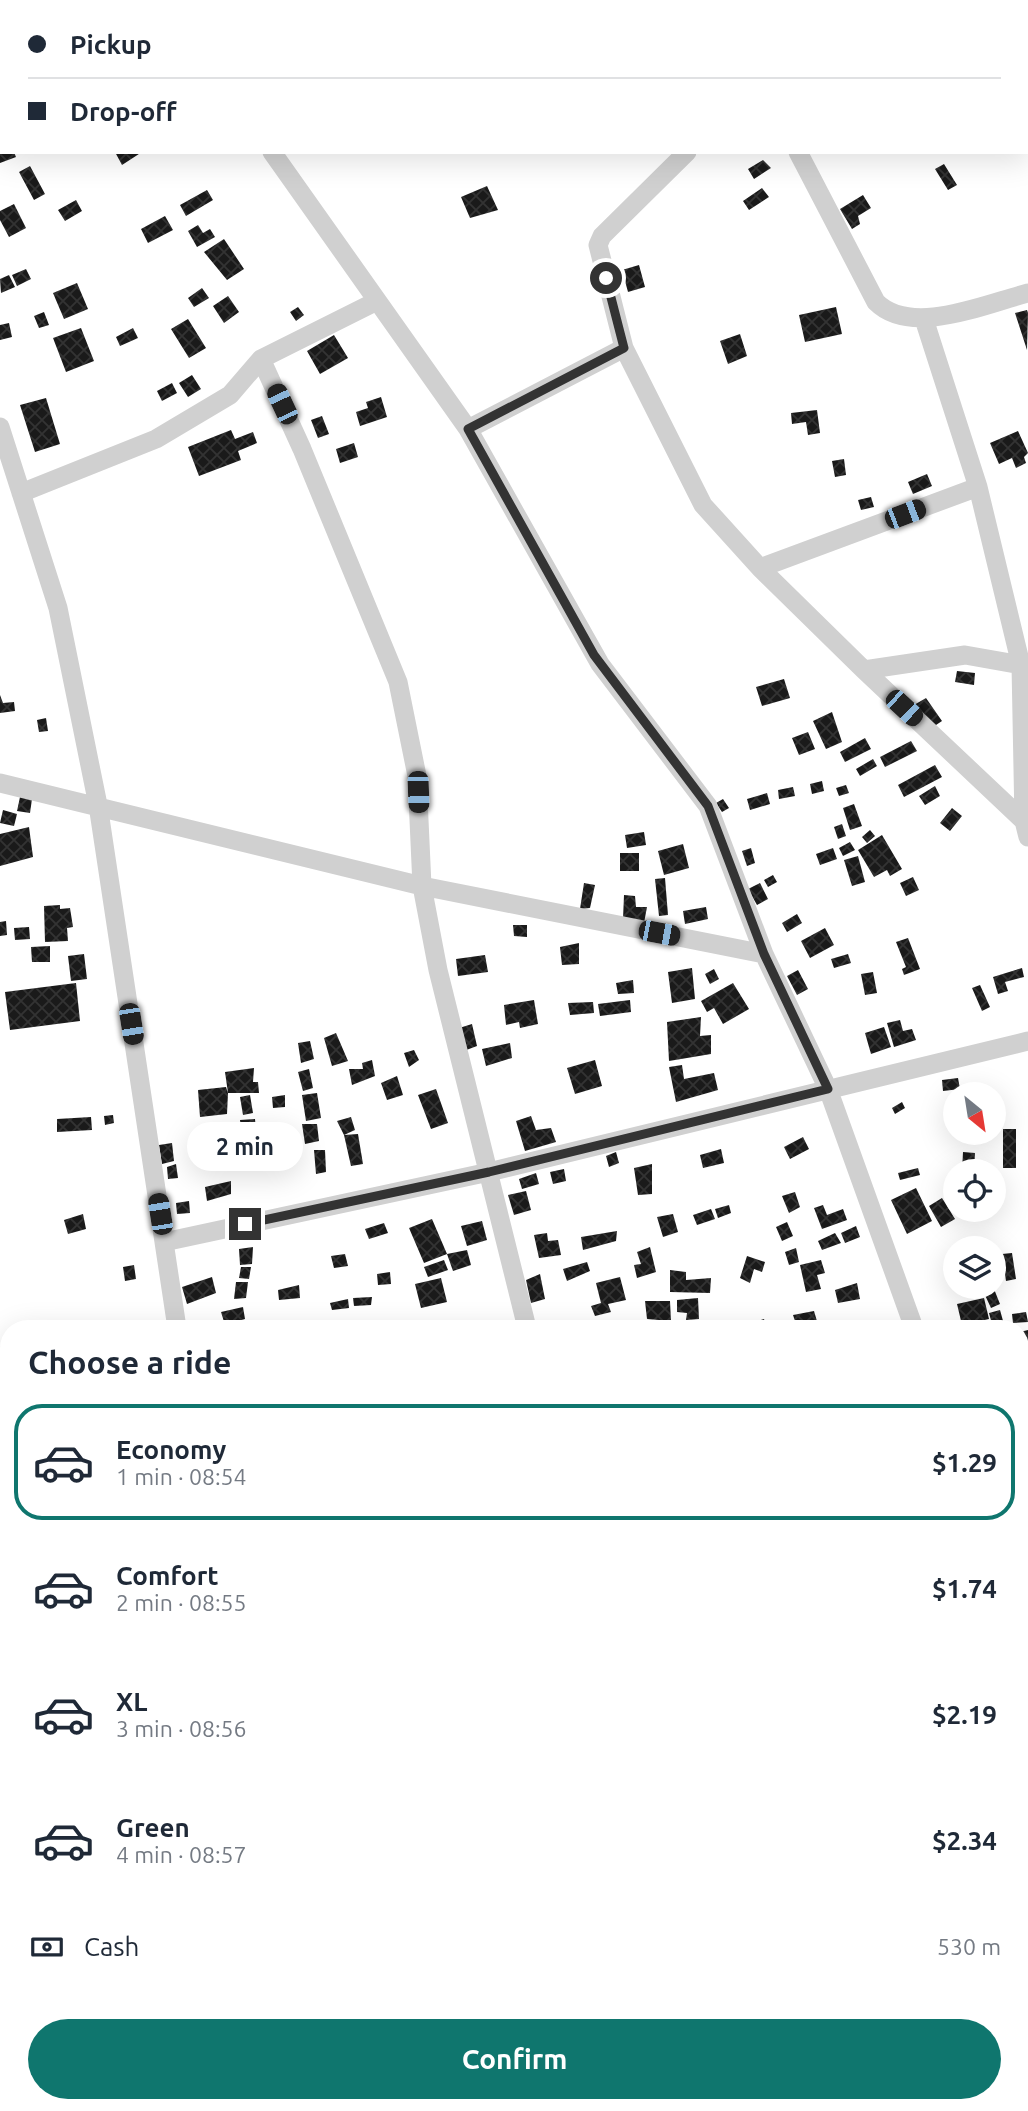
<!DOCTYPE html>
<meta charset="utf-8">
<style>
:root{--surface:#fff;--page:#f6f6f7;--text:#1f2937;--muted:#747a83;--line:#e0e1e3;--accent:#0f766e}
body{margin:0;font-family:Ubuntu,sans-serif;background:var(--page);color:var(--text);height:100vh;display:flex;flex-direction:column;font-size:26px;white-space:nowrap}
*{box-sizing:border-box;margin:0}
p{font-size:23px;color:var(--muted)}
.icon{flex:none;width:38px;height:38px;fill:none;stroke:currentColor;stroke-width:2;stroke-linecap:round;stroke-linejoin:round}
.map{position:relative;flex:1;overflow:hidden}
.panel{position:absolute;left:0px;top:1320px;width:1029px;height:793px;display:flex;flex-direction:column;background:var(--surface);border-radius:28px 28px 0 0;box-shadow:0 7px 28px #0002}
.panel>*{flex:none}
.guide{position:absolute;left:0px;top:0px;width:1029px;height:154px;box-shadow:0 7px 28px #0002;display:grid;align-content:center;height:154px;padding:0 28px;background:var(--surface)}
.needle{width:46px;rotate:150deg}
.buttons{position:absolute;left:943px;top:1082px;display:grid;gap:14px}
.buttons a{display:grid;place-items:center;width:63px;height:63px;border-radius:50%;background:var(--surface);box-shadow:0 7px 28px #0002;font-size:35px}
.end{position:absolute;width:32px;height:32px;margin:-16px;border:9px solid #333;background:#fff;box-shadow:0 0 0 4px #fff}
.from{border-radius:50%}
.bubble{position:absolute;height:49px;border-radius:24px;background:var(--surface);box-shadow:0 7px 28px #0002;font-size:23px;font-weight:700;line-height:49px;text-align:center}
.car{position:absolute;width:21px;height:42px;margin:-21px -10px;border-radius:9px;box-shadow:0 0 5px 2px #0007;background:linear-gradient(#222 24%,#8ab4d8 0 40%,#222 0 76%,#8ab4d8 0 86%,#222 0)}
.guide b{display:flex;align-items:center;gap:24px;height:66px;font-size:26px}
.guide b+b{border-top:2px solid var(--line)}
.guide i{width:18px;height:18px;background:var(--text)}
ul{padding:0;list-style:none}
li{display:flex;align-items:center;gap:21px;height:116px;margin:0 14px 10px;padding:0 14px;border:4px solid transparent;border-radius:28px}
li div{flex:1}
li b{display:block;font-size:26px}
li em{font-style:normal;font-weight:700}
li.current{border-color:var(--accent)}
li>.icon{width:63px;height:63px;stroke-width:1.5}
h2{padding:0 28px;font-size:32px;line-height:84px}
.pay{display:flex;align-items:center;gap:18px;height:77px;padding:0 28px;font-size:26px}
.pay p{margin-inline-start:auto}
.button{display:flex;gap:14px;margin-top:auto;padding:14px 28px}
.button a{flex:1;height:80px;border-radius:42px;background:var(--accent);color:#fff;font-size:28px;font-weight:700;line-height:80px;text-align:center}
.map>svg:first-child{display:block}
.building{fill:url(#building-cross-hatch)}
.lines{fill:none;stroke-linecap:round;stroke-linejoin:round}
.lane{stroke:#d0d0d0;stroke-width:10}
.street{stroke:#d0d0d0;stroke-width:19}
.route{stroke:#333;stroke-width:9}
</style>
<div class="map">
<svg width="1028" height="2111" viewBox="0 0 1028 2111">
<defs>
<pattern id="building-cross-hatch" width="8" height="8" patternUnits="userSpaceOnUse" patternTransform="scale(1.75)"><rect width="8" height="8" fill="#1a1a1a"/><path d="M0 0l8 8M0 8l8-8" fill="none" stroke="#333"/></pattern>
</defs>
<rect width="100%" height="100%" fill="#fff"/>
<path class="building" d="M 0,152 L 14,152 L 16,157 L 0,163 Z
M 115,152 L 142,152 L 122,165 Z
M 763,160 L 771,168 L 754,179 L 748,169 Z
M 944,164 L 957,185 L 948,190 L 935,169 Z
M 30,166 L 45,194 L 34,200 L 19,172 Z
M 487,186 L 498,210 L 470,218 L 461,197 Z
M 762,188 L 769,197 L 749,210 L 743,201 Z
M 207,190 L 213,200 L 186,216 L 180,205 Z
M 863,195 L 871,208 L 858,216 L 860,224 L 852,229 L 840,209 Z
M 76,200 L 82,211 L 65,221 L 58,210 Z
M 14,204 L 26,228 L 9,237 L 0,220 L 0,211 Z
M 165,216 L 173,230 L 148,243 L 141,229 Z
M 198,225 L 203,233 L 210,229 L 215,237 L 197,247 L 188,231 Z
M 224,239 L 244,269 L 227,280 L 204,252 Z
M 639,265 L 645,287 L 628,292 L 622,270 Z
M 26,269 L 31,279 L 17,286 L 12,275 Z
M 9,275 L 15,287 L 1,293 L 0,279 Z
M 77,283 L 88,309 L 64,319 L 53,293 Z
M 202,288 L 209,298 L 194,307 L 188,298 Z
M 228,296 L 239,312 L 224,323 L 213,306 Z
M 298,307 L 304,315 L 296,321 L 290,312 Z
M 836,307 L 842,334 L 805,342 L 799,315 Z
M 1027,310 L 1028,313 L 1027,350 L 1015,313 Z
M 44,312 L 49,325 L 39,328 L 34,316 Z
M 188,319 L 206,348 L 189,358 L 171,329 Z
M 9,323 L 12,337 L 0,340 L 0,325 Z
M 81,328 L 94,361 L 66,372 L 53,338 Z
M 133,328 L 138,338 L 120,346 L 116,337 Z
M 740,334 L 747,356 L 728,364 L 720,341 Z
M 334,335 L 348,358 L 320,374 L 307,351 Z
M 192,375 L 201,389 L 188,397 L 179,383 Z
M 172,383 L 177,393 L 162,401 L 157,391 Z
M 381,397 L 387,417 L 360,426 L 356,412 L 368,408 L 366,402 Z
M 46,398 L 60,444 L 35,452 L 20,405 Z
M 817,410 L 820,433 L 808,435 L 806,422 L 792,424 L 791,413 Z
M 322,416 L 329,434 L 318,438 L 311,420 Z
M 231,430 L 235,439 L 253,432 L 257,443 L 238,451 L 241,460 L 199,476 L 188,447 Z
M 1018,431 L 1028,453 L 1024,457 L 1026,463 L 1016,468 L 1012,458 L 999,464 L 990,443 Z
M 354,443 L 358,457 L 340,463 L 336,449 Z
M 844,459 L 846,475 L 835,477 L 832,461 Z
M 927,474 L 932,486 L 913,494 L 908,482 Z
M 871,497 L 874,507 L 861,510 L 858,500 Z
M 957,671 L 975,673 L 974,685 L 955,682 Z
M 784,679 L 790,698 L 762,706 L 756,687 Z
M 0,695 L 3,703 L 14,702 L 15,711 L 0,713 Z
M 926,698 L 942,721 L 930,729 L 914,705 Z
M 832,712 L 842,742 L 826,749 L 813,721 Z
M 46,718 L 48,731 L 39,732 L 37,720 Z
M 808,732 L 815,749 L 799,755 L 792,738 Z
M 865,738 L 871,749 L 845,762 L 840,752 Z
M 911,741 L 917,751 L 885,767 L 880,757 Z
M 873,759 L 877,766 L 860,776 L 856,769 Z
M 935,765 L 942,777 L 904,797 L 898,785 Z
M 822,781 L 824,791 L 812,794 L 810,784 Z
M 846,785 L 849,793 L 839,796 L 836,788 Z
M 935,786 L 940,796 L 925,805 L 919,796 Z
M 793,787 L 795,796 L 779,799 L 778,790 Z
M 767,793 L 770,804 L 750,810 L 747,799 Z
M 20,797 L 32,799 L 30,813 L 17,811 Z
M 723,799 L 729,808 L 722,812 L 716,803 Z
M 854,804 L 862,826 L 850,830 L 843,808 Z
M 952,808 L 962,816 L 950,831 L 940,823 Z
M 3,810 L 17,814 L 14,826 L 0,823 Z
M 842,824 L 846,836 L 838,839 L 834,827 Z
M 29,827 L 33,857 L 0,866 L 0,834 Z
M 870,830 L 875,836 L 867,843 L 862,837 Z
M 644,832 L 646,845 L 627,848 L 625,835 Z
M 882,835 L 902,869 L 890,876 L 887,870 L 874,877 L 858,850 Z
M 850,842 L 855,850 L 843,856 L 839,848 Z
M 683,844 L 689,868 L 664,875 L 658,851 Z
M 751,848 L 755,863 L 747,866 L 742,851 Z
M 833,848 L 837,859 L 820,865 L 816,854 Z
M 620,853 L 639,853 L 639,871 L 620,871 Z
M 858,856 L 865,882 L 852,886 L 844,860 Z
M 773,875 L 777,882 L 768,887 L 764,880 Z
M 913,877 L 919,890 L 906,896 L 900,883 Z
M 665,878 L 668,915 L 659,916 L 655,879 Z
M 584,883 L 595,885 L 590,908 L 580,909 Z
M 760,883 L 768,899 L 757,905 L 748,889 Z
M 624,895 L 635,896 L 636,907 L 647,907 L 644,923 L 623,919 Z
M 60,905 L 60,909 L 70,908 L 73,927 L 67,928 L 68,941 L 45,942 L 44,906 Z
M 706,907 L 708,919 L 685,924 L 683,911 Z
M 797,914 L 802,923 L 787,932 L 782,923 Z
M 6,921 L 7,935 L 0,936 L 0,922 Z
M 513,925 L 527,925 L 527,937 L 514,936 Z
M 29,927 L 30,939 L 15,940 L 14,928 Z
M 825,928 L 834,945 L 810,958 L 801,941 Z
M 908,938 L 920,969 L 904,975 L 902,969 L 906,967 L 896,942 Z
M 579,943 L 579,964 L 562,965 L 560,947 Z
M 50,946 L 50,962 L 32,962 L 31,947 Z
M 84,954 L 87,979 L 71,981 L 68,956 Z
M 848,954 L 851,963 L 834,968 L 831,959 Z
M 485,955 L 488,972 L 458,976 L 456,959 Z
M 692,968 L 695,999 L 672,1003 L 668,972 Z
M 1022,968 L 1024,977 L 1005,982 L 1008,991 L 998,994 L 993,977 Z
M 714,969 L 719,979 L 710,984 L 705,974 Z
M 798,970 L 808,989 L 797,995 L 787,976 Z
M 873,972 L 877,993 L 865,995 L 861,974 Z
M 633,980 L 634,993 L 618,994 L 616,983 Z
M 76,983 L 80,1021 L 10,1030 L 5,992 Z
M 733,983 L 749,1009 L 723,1024 L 714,1008 L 707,1012 L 701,1001 Z
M 980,985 L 990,1007 L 982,1011 L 972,988 Z
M 534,1000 L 538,1024 L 520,1028 L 519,1022 L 506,1025 L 504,1005 Z
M 630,1000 L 631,1012 L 600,1016 L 598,1004 Z
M 593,1002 L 594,1013 L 570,1015 L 568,1003 Z
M 701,1017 L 700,1036 L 711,1035 L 711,1054 L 669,1061 L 667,1022 Z
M 900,1020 L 903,1031 L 912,1029 L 916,1040 L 894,1047 L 887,1023 Z
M 472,1024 L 477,1046 L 461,1052 L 456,1029 Z
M 884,1027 L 891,1047 L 871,1054 L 865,1033 Z
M 336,1033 L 348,1061 L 332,1066 L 324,1038 Z
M 310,1041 L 314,1059 L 301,1063 L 298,1043 Z
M 510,1043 L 512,1058 L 486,1066 L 482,1049 Z
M 414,1050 L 419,1060 L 409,1067 L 404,1053 Z
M 372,1060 L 375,1076 L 352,1085 L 349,1069 L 363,1069 L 362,1063 Z
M 595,1060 L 602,1086 L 575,1094 L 567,1068 Z
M 682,1065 L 684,1079 L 714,1073 L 718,1090 L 676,1102 L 669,1067 Z
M 254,1068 L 253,1082 L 258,1082 L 259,1093 L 228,1093 L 227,1114 L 200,1117 L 198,1090 L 226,1087 L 228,1093 L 225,1072 Z
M 309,1069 L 313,1088 L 303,1091 L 298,1072 Z
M 397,1076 L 403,1095 L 387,1100 L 381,1083 Z
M 958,1078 L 960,1089 L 943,1091 L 942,1080 Z
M 436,1089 L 448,1123 L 431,1129 L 418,1095 Z
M 317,1093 L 321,1118 L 306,1121 L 302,1095 Z
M 250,1095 L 253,1113 L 243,1115 L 240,1097 Z
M 285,1095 L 285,1107 L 273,1108 L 272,1097 Z
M 902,1102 L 905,1108 L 895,1114 L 892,1108 Z
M 113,1115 L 114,1123 L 105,1125 L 104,1116 Z
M 531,1116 L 536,1130 L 551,1128 L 556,1142 L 525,1151 L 516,1121 Z
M 91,1117 L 92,1130 L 57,1132 L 57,1119 Z
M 351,1117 L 355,1130 L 344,1135 L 358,1134 L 363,1164 L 351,1166 L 344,1135 L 337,1121 Z
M 255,1119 L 256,1131 L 241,1131 L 240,1120 Z
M 302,1124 L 317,1124 L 319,1141 L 305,1144 Z
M 1003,1129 L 1016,1129 L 1016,1168 L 1003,1168 Z
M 803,1137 L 809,1149 L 790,1159 L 784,1147 Z
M 172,1143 L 174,1161 L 162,1164 L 159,1145 Z
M 721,1149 L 724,1163 L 703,1168 L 700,1155 Z
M 314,1150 L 325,1150 L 326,1172 L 316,1174 Z
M 616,1152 L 619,1163 L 609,1167 L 606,1156 Z
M 963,1152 L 975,1153 L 974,1171 L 962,1171 Z
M 276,1155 L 277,1166 L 266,1167 L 264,1157 Z
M 176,1164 L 178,1178 L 168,1179 L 167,1167 Z
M 652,1164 L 652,1194 L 638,1195 L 634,1168 Z
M 918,1168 L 920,1175 L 900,1180 L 898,1173 Z
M 564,1169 L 566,1181 L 553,1184 L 550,1172 Z
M 536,1173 L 539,1184 L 522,1189 L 519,1179 Z
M 231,1181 L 231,1194 L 207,1201 L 205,1187 Z
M 916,1188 L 932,1221 L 907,1234 L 891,1200 Z
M 526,1191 L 531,1210 L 514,1215 L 508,1195 Z
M 795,1192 L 800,1207 L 789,1213 L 782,1196 Z
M 942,1198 L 955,1219 L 941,1227 L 929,1206 Z
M 189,1201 L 190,1213 L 177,1214 L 176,1203 Z
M 729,1205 L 731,1213 L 718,1218 L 715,1209 Z
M 823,1205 L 827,1215 L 843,1209 L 847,1220 L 822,1229 L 814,1208 Z
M 711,1209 L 715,1219 L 697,1225 L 693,1215 Z
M 83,1214 L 86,1229 L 68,1234 L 64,1220 Z
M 673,1214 L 678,1232 L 663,1237 L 657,1217 Z
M 432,1219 L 447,1254 L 424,1263 L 409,1228 Z
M 482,1221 L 487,1240 L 467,1246 L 461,1226 Z
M 787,1222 L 793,1236 L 782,1241 L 776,1227 Z
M 384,1223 L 388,1233 L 369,1239 L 365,1229 Z
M 856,1226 L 860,1237 L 845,1243 L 841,1233 Z
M 617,1231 L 616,1241 L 583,1250 L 581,1237 Z
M 547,1233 L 548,1241 L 558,1240 L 561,1255 L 539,1258 L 534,1235 Z
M 835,1233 L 841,1243 L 822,1250 L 818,1241 Z
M 253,1247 L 252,1264 L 240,1265 L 239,1249 Z
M 650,1247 L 656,1272 L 637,1278 L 634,1265 L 641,1264 L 637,1252 Z
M 796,1248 L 799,1262 L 789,1265 L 785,1252 Z
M 467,1250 L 471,1265 L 453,1271 L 447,1254 Z
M 1012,1253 L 1016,1279 L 1006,1281 L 1002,1254 Z
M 345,1254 L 348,1266 L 334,1268 L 331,1256 Z
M 747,1256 L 765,1262 L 762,1272 L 754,1269 L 750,1283 L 740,1278 Z
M 444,1260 L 448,1270 L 428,1277 L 424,1267 Z
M 821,1260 L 825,1273 L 817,1275 L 821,1289 L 806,1292 L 800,1265 Z
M 587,1262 L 590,1271 L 567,1281 L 563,1269 Z
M 134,1265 L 136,1279 L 125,1281 L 123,1267 Z
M 241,1267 L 251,1267 L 249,1279 L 239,1278 Z
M 670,1270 L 686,1272 L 686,1280 L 711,1278 L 710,1293 L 670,1292 Z
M 390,1272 L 391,1284 L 378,1285 L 377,1274 Z
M 540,1274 L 545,1299 L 531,1303 L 526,1280 Z
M 212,1277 L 216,1293 L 187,1304 L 182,1287 Z
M 620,1277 L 626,1300 L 608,1304 L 611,1312 L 595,1316 L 591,1306 L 601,1303 L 596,1283 Z
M 441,1278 L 447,1302 L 421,1308 L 415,1284 Z
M 236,1282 L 248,1282 L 246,1298 L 234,1299 Z
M 857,1283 L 860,1299 L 838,1303 L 835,1290 Z
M 299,1285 L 300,1298 L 279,1300 L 278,1290 Z
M 994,1289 L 1000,1304 L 991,1308 L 984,1293 Z
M 372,1297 L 371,1305 L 354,1306 L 353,1298 Z
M 698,1298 L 699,1319 L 686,1320 L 687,1313 L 677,1312 L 677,1300 Z
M 984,1298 L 989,1319 L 962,1325 L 957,1304 Z
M 348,1299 L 349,1308 L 332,1310 L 330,1303 Z
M 645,1301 L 670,1301 L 671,1321 L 647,1319 Z
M 243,1307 L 245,1319 L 225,1325 L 221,1312 Z
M 1000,1310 L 1005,1328 L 993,1328 L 989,1313 Z
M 814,1311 L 819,1328 L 797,1327 L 793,1315 Z
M 1026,1312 L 1028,1322 L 1013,1323 L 1012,1314 Z
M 764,1319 L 767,1328 L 736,1328 Z
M 1028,1330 L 1028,1362 L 1020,1363 L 1020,1332 Z
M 8,1678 L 9,1709 L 0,1711 L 0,1680 Z
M 1020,1708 L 1028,1729 L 1020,1746 Z
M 9,1760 L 9,1784 L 0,1768 L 0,1764 Z
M 1028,1872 L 1028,1888 L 1021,1888 L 1020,1873 Z
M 1028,1916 L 1028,1934 L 1020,1936 L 1020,1917 Z
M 13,2104 L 35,2104 L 37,2111 L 15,2111 Z
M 101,2104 L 104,2111 L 76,2111 L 76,2110 Z
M 474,2104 L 504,2104 L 505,2110 L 476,2111 Z
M 784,2104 L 785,2111 L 762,2111 L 762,2107 Z
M 794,2104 L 810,2104 L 811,2107 L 797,2111 Z"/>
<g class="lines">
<path class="lane" d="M 1020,1961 L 1028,1958"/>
<path class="street" d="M 166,0 L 168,2
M 660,0 L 662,2
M 885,2 L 888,0
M 272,152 L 468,429 L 600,664 L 708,806 L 764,954 L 828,1089 L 914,1328
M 687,152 L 602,236 L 598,245 L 624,348 L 703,505 L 760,568 L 864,670 L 1024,821 L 1028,837
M 798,152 L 876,302 C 911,337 985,304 1028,293
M 924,319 L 978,487 L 1021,665 L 1024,821
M 261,359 L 302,449 L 398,682 L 417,776 L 422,886 L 438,970 L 527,1328
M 0,427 L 58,608 L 98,805 L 177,1328
M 468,429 L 624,348
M 21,493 L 156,439 L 230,395 L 261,359 L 377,301
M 760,568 L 978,487
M 864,670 L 965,655 L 1021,665
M 0,783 L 422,886 L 764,954
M 164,1242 L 489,1172 L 1028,1041
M 0,1356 L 9,1358
M 1020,1409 L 1028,1407
M 0,1599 L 9,1600
M 1020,1654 L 1028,1678
M 1020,1779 L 1028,1777
M 0,1787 L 9,1798
M 0,2037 L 9,2035
M 336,2104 L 336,2111"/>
</g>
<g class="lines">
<path class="route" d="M 245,1224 L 489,1172 L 828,1089 L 764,954 L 708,806 L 594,655 L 468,429 L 624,348 L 606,278"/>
</g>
</svg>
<div class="buttons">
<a><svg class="needle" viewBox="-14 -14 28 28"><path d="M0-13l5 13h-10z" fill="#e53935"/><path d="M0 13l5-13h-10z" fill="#747a83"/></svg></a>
<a><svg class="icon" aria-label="locate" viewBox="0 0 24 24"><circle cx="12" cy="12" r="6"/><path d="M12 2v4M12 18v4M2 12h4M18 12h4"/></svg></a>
<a><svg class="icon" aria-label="layers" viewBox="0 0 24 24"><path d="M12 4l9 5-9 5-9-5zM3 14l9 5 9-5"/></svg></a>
</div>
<i class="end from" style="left:606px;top:278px"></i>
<i class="end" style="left:245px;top:1224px"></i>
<div class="bubble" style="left:187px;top:1122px;width:116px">2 min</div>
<i class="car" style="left:282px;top:404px;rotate:335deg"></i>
<i class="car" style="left:905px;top:514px;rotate:69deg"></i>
<i class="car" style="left:904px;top:708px;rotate:133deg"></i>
<i class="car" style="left:418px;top:792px;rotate:178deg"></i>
<i class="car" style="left:659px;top:933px;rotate:101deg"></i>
<i class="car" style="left:131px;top:1024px;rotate:171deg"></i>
<i class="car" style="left:160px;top:1214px;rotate:351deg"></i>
<div class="guide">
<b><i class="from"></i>Pickup</b>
<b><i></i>Drop-off</b>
</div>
<section class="panel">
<h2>Choose a ride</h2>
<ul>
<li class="current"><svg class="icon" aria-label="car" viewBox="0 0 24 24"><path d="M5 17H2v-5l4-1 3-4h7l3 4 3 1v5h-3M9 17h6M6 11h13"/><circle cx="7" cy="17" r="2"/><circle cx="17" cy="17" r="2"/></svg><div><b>Economy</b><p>1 min · 08:54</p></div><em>$1.29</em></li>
<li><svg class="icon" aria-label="car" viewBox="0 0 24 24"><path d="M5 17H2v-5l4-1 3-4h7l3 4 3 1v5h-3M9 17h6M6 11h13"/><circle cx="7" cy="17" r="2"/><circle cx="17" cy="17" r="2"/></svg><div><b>Comfort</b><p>2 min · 08:55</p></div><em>$1.74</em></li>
<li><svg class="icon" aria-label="car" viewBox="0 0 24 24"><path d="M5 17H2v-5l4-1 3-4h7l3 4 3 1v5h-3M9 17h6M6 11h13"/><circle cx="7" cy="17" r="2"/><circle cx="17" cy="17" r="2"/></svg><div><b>XL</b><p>3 min · 08:56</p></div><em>$2.19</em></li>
<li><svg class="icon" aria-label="car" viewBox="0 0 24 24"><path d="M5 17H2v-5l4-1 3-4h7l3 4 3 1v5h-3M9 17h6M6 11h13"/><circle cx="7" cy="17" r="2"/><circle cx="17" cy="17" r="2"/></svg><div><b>Green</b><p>4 min · 08:57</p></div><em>$2.34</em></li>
</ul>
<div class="pay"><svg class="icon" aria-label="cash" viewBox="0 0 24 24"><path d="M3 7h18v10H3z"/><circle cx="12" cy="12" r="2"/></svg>Cash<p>530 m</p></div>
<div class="button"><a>Confirm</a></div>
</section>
</div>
